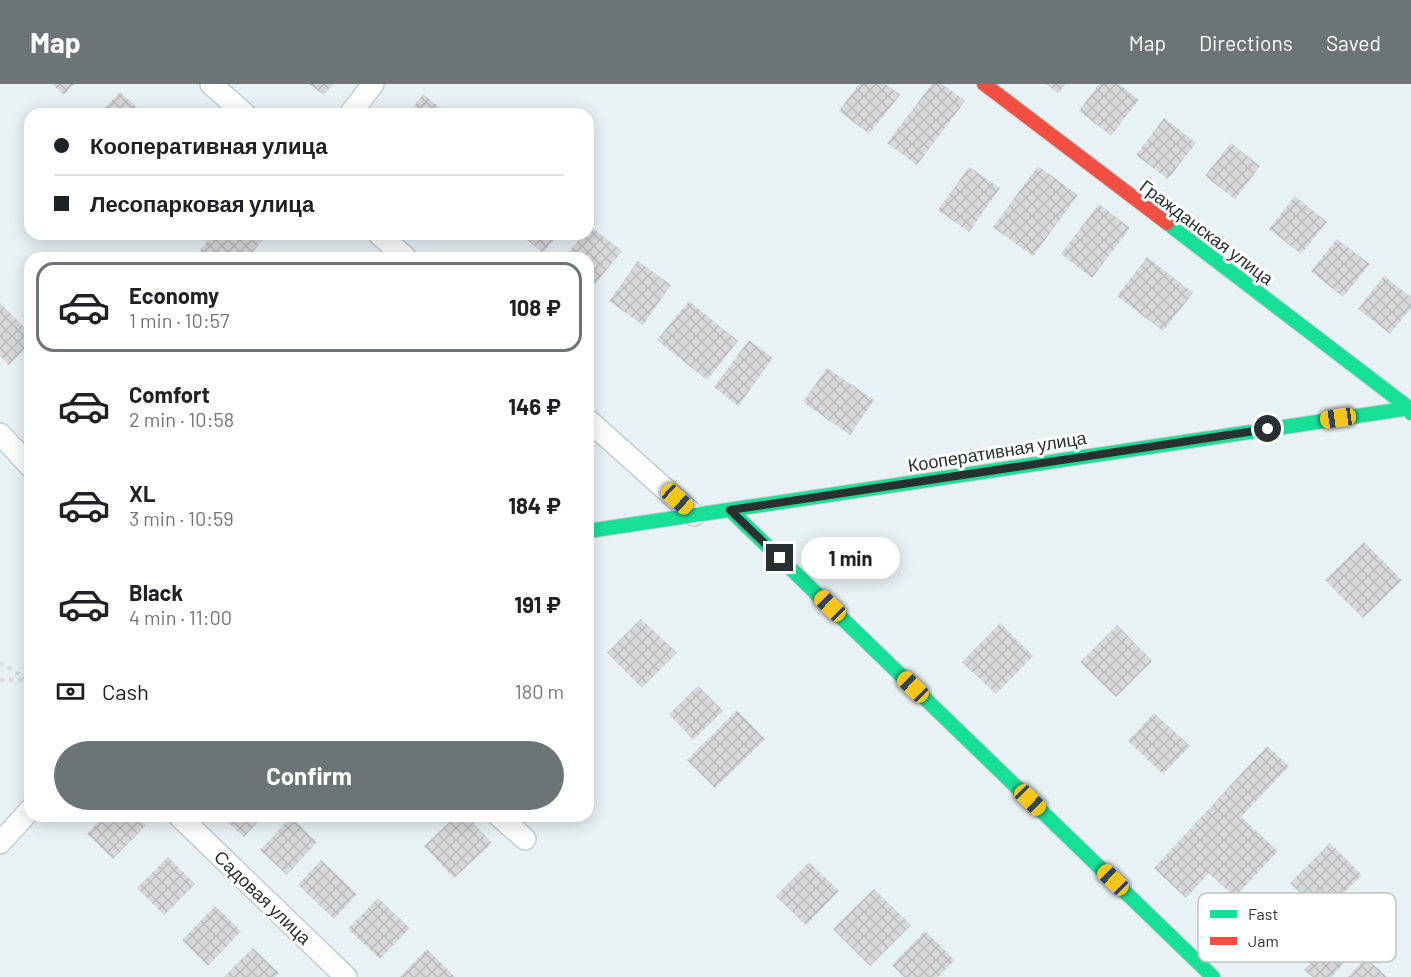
<!DOCTYPE html>
<meta charset="utf-8">
<style>
:root{--surface:#fff;--page:#f6f6f6;--text:#202124;--muted:#757577;--line:#e0e0e0;--accent:#6c7476}
body{margin:0;font-family:Barlow,sans-serif;background:var(--page);color:var(--text);height:100vh;display:flex;flex-direction:column;font-size:22px;white-space:nowrap}
*{box-sizing:border-box;margin:0}
p{font-size:20px;color:var(--muted)}
.icon{flex:none;width:33px;height:33px;fill:none;stroke:currentColor;stroke-width:2;stroke-linecap:round;stroke-linejoin:round}
.map{position:relative;flex:1;overflow:hidden}
.panel{position:absolute;left:24px;top:168px;width:570px;height:570px;display:flex;flex-direction:column;background:var(--surface);border-radius:18px;box-shadow:0 3px 15px #0003}
.panel>*{flex:none}
.hud{position:absolute;left:24px;top:24px;width:570px;height:132px;border-radius:18px;box-shadow:0 3px 15px #0003;display:grid;align-content:center;height:132px;padding:0 30px;background:var(--surface)}
.end{position:absolute;width:27px;height:27px;margin:-14px;border:8px solid #293032;background:#fff;box-shadow:0 0 0 3px #fff}
.from{border-radius:50%}
.bubble{position:absolute;height:42px;border-radius:21px;background:var(--surface);box-shadow:0 3px 15px #0003;font-size:20px;font-weight:700;line-height:42px;text-align:center}
.car{position:absolute;width:18px;height:36px;margin:-18px -9px;border-radius:8px;box-shadow:0 0 4px 2px #0007;background:linear-gradient(#f5c518 24%,#345 0 40%,#f5c518 0 76%,#345 0 86%,#f5c518 0)}
.hud b{display:flex;align-items:center;gap:21px;height:57px;font-size:22px}
.hud b+b{border-top:2px solid var(--line)}
.hud i{width:15px;height:15px;background:var(--text)}
ul{padding:10px 0 0;list-style:none}
li{display:flex;align-items:center;gap:18px;height:90px;margin:0 12px 9px;padding:0 18px;border:3px solid transparent;border-radius:18px}
li div{flex:1}
li b{display:block;font-size:22px}
li em{font-style:normal;font-weight:700}
li.active{border-color:var(--accent)}
li>.icon{width:54px;height:54px;stroke-width:1.5}
.pay{display:flex;align-items:center;gap:15px;height:66px;padding:0 30px;font-size:22px}
.pay p{margin-inline-start:auto}
.button{display:flex;gap:12px;margin-top:auto;padding:12px 30px}
.button a{flex:1;height:69px;border-radius:36px;background:var(--accent);color:#fff;font-size:24px;font-weight:700;line-height:69px;text-align:center}
header{display:flex;align-items:center;gap:36px;box-sizing:border-box;height:84px;padding:0 30px;background:var(--accent);color:#fff}
header strong{font-size:28px}
nav{display:flex;gap:33px;margin-inline-start:auto;font-size:21px}
.map>svg:first-child{display:block}
.building{fill:url(#building-cross-hatch)}
.lines{fill:none;stroke-linecap:round;stroke-linejoin:round}
.street-casing{stroke:#c6cdd0;stroke-width:24}
.fast-casing{stroke:#c6cdd0;stroke-width:16}
.jam-casing{stroke:#c6cdd0;stroke-width:16}
.path{stroke:#d9dcdc;stroke-width:4;stroke-dasharray:4.5 4.5;stroke-linecap:butt}
.street{stroke:#fcfdfd;stroke-width:21}
.fast{stroke:#16e098;stroke-width:14}
.jam{stroke:#f24e42;stroke-width:14}
.route{stroke:#293032;stroke-width:8}
.labels{text-anchor:middle;dominant-baseline:central;stroke-width:6;stroke-linejoin:round;paint-order:stroke}
.street-label{font-size:18px;fill:#293032;stroke:#fff}
.key{fill:#fff;stroke:#bfc1c2;stroke-width:1.5}
.key-label{font-size:16px;fill:#293032}
</style>
<header>
<strong>Map</strong>
<nav><a>Map</a><a>Directions</a><a>Saved</a></nav>
</header>
<div class="map">
<svg width="1411" height="893" viewBox="0 0 1411 893">
<defs>
<pattern id="building-cross-hatch" width="8" height="8" patternUnits="userSpaceOnUse" patternTransform="scale(1.5)"><rect width="8" height="8" fill="#d6d8da"/><path d="M0 0l8 8M0 8l8-8" fill="none" stroke="#b8babc"/></pattern>
</defs>
<rect width="100%" height="100%" fill="#e8f1f4"/>
<path class="building" d="M 52,0 L 74,0 L 64,11 Z
M 309,0 L 333,0 L 324,11 Z
M 859,0 L 886,0 L 900,11 L 869,50 L 839,27 Z
M 932,0 L 942,0 L 965,17 L 917,81 L 887,59 Z
M 1046,0 L 1066,0 L 1058,9 Z
M 1099,0 L 1119,0 L 1139,16 L 1111,52 L 1079,27 Z
M 120,8 L 144,30 L 99,30 Z
M 423,10 L 448,30 L 408,30 Z
M 1164,34 L 1196,59 L 1168,95 L 1136,71 Z
M 1231,59 L 1260,82 L 1235,115 L 1205,92 Z
M 1038,82 L 1078,111 L 1033,172 L 993,143 Z
M 969,83 L 1000,104 L 969,148 L 938,126 Z
M 1295,112 L 1327,138 L 1301,170 L 1269,145 Z
M 1099,120 L 1130,144 L 1092,194 L 1061,170 Z
M 590,142 L 622,167 L 591,205 L 588,202 L 588,174 L 564,174 L 583,150 L 588,150 L 588,144 Z
M 213,150 L 267,150 L 248,174 L 194,174 Z
M 520,150 L 559,150 L 543,169 Z
M 1337,155 L 1370,180 L 1343,213 L 1311,187 Z
M 1147,173 L 1193,209 L 1163,247 L 1117,212 Z
M 638,177 L 671,201 L 643,241 L 609,217 Z
M 1384,192 L 1411,213 L 1411,224 L 1390,250 L 1358,225 Z
M 689,217 L 738,257 L 707,296 L 657,256 Z
M 0,219 L 30,249 L 30,259 L 9,281 L 0,272 Z
M 749,256 L 773,274 L 738,322 L 714,303 Z
M 827,284 L 874,316 L 850,351 L 803,318 Z
M 1364,458 L 1402,496 L 1363,534 L 1325,496 Z
M 641,535 L 677,569 L 642,604 L 607,569 Z
M 1000,539 L 1033,572 L 996,610 L 962,578 Z
M 1117,541 L 1152,577 L 1116,613 L 1080,578 Z
M 698,602 L 723,627 L 693,656 L 669,630 Z
M 737,626 L 765,655 L 715,704 L 687,676 Z
M 1154,629 L 1190,662 L 1163,690 L 1128,657 Z
M 1267,662 L 1289,682 L 1241,733 L 1278,767 L 1235,813 L 1209,789 L 1186,814 L 1154,784 Z
M 104,732 L 136,732 L 146,741 L 113,775 L 87,750 Z
M 221,732 L 263,732 L 244,753 Z
M 456,732 L 467,732 L 492,759 L 454,794 L 424,762 Z
M 291,733 L 317,758 L 287,791 L 260,766 Z
M 1330,759 L 1362,791 L 1322,830 L 1290,799 Z
M 168,773 L 195,800 L 164,831 L 137,804 Z
M 321,776 L 357,810 L 334,835 L 298,801 Z
M 809,778 L 839,807 L 806,841 L 776,812 Z
M 874,805 L 911,841 L 870,882 L 833,845 Z
M 378,814 L 410,844 L 380,875 L 348,845 Z
M 215,822 L 241,847 L 208,882 L 182,856 Z
M 925,847 L 955,876 L 938,893 L 904,893 L 892,881 Z
M 1335,851 L 1354,867 L 1332,893 L 1313,893 L 1304,886 Z
M 253,864 L 279,889 L 275,893 L 224,893 Z
M 427,865 L 455,893 L 400,893 Z
M 1366,874 L 1387,893 L 1348,893 Z"/>
<g class="lines">
<defs>
<path id="street" d="M 211,0 L 245,30
M 350,30 L 373,0
M 379,150 L 406,174
M 588,336 L 694,431
M 0,350 L 30,382
M 179,732 L 346,893
M 499,732 L 525,755
M 0,759 L 30,726"/>
<path id="fast" d="M 1167,139 L 1409,324 L 1411,329
M 730,426 L 1213,893
M 588,447 L 1411,324"/>
<path id="jam" d="M 984,0 L 1167,139"/>
</defs>
<use href="#street" class="street-casing"/>
<use href="#fast" class="fast-casing"/>
<use href="#jam" class="jam-casing"/>
<path class="path" d="M 0,579 L 29,596
M 0,596 L 26,596"/>
<use href="#street" class="street"/>
<use href="#fast" class="fast"/>
<use href="#jam" class="jam"/>
</g>
<g class="lines">
<path class="route" d="M 780,474 L 730,426 L 1268,345"/>
</g>
<g class="labels">
<g class="street-label">
<text transform="translate(1207 148) rotate(37)">Гражданская улица</text>
<text transform="translate(997 367) rotate(-9)">Кооперативная улица</text>
<text transform="translate(263 813) rotate(44)">Садовая улица</text>
</g>
</g>
<rect x="1198" y="809" width="198" height="69" rx="9" class="key"/>
<rect x="1210" y="826" width="27" height="8" fill="#16e098"/>
<rect x="1210" y="853" width="27" height="8" fill="#f24e42"/>
<g class="key-label">
<text x="1248" y="836">Fast</text>
<text x="1248" y="863">Jam</text>
</g>
</svg>
<i class="end from" style="left:1268px;top:345px"></i>
<i class="end" style="left:780px;top:474px"></i>
<div class="bubble" style="left:801px;top:453px;width:99px">1 min</div>
<i class="car" style="left:1338px;top:334px;rotate:262deg"></i>
<i class="car" style="left:677px;top:415px;rotate:132deg"></i>
<i class="car" style="left:830px;top:522px;rotate:314deg"></i>
<i class="car" style="left:913px;top:603px;rotate:314deg"></i>
<i class="car" style="left:1030px;top:716px;rotate:134deg"></i>
<i class="car" style="left:1113px;top:796px;rotate:314deg"></i>
<div class="hud">
<b><i class="from"></i>Кооперативная улица</b>
<b><i></i>Лесопарковая улица</b>
</div>
<section class="panel">
<ul>
<li class="active"><svg class="icon" aria-label="car" viewBox="0 0 24 24"><path d="M5 17H2v-5l4-1 3-4h7l3 4 3 1v5h-3M9 17h6M6 11h13"/><circle cx="7" cy="17" r="2"/><circle cx="17" cy="17" r="2"/></svg><div><b>Economy</b><p>1 min · 10:57</p></div><em>108 ₽</em></li>
<li><svg class="icon" aria-label="car" viewBox="0 0 24 24"><path d="M5 17H2v-5l4-1 3-4h7l3 4 3 1v5h-3M9 17h6M6 11h13"/><circle cx="7" cy="17" r="2"/><circle cx="17" cy="17" r="2"/></svg><div><b>Comfort</b><p>2 min · 10:58</p></div><em>146 ₽</em></li>
<li><svg class="icon" aria-label="car" viewBox="0 0 24 24"><path d="M5 17H2v-5l4-1 3-4h7l3 4 3 1v5h-3M9 17h6M6 11h13"/><circle cx="7" cy="17" r="2"/><circle cx="17" cy="17" r="2"/></svg><div><b>XL</b><p>3 min · 10:59</p></div><em>184 ₽</em></li>
<li><svg class="icon" aria-label="car" viewBox="0 0 24 24"><path d="M5 17H2v-5l4-1 3-4h7l3 4 3 1v5h-3M9 17h6M6 11h13"/><circle cx="7" cy="17" r="2"/><circle cx="17" cy="17" r="2"/></svg><div><b>Black</b><p>4 min · 11:00</p></div><em>191 ₽</em></li>
</ul>
<div class="pay"><svg class="icon" aria-label="cash" viewBox="0 0 24 24"><path d="M3 7h18v10H3z"/><circle cx="12" cy="12" r="2"/></svg>Cash<p>180 m</p></div>
<div class="button"><a>Confirm</a></div>
</section>
</div>
